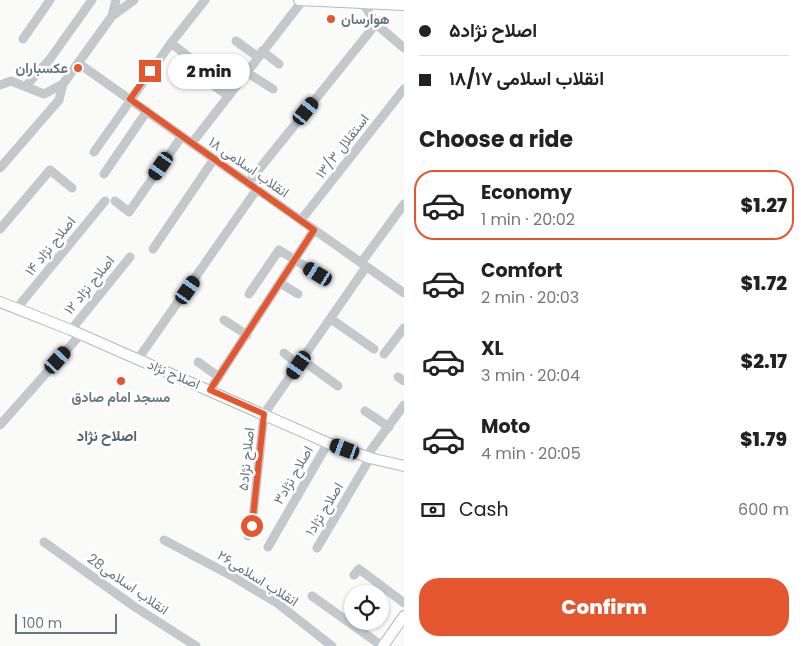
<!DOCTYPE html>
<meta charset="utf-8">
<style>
:root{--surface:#fff;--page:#f6f6f6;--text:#222;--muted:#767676;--line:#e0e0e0;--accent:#e4572e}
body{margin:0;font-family:Poppins,Vazirmatn,sans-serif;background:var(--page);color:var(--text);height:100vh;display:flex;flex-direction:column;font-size:19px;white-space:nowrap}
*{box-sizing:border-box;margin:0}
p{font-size:16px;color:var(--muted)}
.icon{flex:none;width:28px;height:28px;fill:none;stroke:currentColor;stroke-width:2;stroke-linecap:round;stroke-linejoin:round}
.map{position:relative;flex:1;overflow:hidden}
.drawer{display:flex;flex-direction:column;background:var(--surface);width:400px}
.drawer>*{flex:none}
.hud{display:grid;align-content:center;height:110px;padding:0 15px;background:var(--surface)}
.buttons{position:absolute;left:344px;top:585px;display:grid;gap:10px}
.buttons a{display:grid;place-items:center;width:45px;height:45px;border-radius:50%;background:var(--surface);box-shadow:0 1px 4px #0004;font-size:25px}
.scale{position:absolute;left:15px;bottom:12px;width:102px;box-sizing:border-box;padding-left:5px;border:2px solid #657683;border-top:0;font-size:14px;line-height:18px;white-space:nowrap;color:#657683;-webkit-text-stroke:4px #fff;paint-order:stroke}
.end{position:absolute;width:22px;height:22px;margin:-11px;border:6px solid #e4572e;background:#fff;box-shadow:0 0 0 2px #fff}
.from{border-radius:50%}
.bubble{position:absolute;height:35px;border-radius:18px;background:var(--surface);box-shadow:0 1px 4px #0004;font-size:16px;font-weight:800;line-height:35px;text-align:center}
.car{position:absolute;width:15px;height:30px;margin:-15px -8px;border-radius:6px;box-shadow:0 0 4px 1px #0007;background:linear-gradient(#222 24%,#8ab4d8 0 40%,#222 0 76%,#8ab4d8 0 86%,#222 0)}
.hud b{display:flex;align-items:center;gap:18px;height:48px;font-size:19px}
.hud b+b{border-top:1px solid var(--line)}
.hud i{width:12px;height:12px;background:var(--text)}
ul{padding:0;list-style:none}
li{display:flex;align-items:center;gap:15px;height:70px;margin:0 10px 8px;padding:0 5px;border:2px solid transparent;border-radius:20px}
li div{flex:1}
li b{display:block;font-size:19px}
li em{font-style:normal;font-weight:800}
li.active{border-color:var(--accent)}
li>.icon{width:45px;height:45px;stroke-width:1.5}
h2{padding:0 15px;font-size:22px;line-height:60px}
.pay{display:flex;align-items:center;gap:12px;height:55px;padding:0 15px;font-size:19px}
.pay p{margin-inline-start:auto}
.action{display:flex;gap:10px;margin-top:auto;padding:10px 15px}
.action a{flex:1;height:58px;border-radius:20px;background:var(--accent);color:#fff;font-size:20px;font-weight:800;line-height:58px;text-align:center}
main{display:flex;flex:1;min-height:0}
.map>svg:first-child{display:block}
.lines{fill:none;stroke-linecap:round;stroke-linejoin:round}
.major-casing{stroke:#b5babe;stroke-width:12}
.minor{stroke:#c3c8cc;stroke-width:9}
.major{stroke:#fff;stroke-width:10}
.route{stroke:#e4572e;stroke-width:6}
.poi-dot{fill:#e4572e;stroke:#fff;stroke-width:2}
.labels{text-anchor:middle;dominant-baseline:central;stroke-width:5;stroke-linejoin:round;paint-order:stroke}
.poi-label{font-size:14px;font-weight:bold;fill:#657683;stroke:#fff;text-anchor:start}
.street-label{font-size:14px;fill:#657683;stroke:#fff}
.neighbourhood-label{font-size:15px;font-weight:bold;fill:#57646e;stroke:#fff}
</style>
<main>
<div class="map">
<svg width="404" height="646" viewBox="0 0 404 646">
<rect width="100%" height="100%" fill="#fafaf8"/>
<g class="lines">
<defs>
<path id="major" d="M 299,0 L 404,5
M 0,302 L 71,330 L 328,443 L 370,458 L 404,466
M 383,646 L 404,616"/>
</defs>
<use href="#major" class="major-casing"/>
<path class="minor" d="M 363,3 L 376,24 L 404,48
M 112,16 L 116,0
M 23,39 L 50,0
M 236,41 L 258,57
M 171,43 L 194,61
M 262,51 L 279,64
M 78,63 L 404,293
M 246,72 L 273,89
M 209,82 L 228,96
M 0,85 L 11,81 L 44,94 L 63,84
M 26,86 L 50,59 L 92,0
M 192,143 L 303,0
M 94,152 L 171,43 L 205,0
M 0,168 L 59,100 L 63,84 L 112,16 L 134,0
M 104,174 L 147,111
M 248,183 L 376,24
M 115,201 L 129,212 L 182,136
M 301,220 L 404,89
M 0,229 L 50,170 L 72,188
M 153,249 L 214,159
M 361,263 L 404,204
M 280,283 L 298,294
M 249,294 L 279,250 L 318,274
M 17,308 L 105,201
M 331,319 L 374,349
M 224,320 L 247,335
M 71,330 L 130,257
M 284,353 L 299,365
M 384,354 L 404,328
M 138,359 L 257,189
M 302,360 L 338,386
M 198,362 L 219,377
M 398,377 L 404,381
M 210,390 L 314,230
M 365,411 L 389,427
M 0,425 L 81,334
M 366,457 L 404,405
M 248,536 L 252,526 L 264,414 L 366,267
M 164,540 L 232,576 L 277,603 L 332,646
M 44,542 L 135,607 L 196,646
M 268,547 L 328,443
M 317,548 L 370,458
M 354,575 L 359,569 L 404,603
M 312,596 L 382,646"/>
<use href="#major" class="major"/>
</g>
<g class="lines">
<path class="route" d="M 150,71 L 130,99 L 314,230 L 210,390 L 264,414 L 252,526"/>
</g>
<g class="poi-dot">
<circle cx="331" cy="19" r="5"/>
<circle cx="78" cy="68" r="5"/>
<circle cx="121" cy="381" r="5"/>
</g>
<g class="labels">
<g class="poi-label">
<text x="341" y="19">هوارسان</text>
<text x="68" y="68" text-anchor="end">عکسباران</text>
<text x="121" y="397" text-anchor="middle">مسجد امام صادق</text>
</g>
<g class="street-label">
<text transform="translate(342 146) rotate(-52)">۱۳/۳ استقلال</text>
<text transform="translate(249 167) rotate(35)">۱۸ انقلاب اسلامی</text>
<text transform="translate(50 246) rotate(-51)">۱۴ اصلاح نژاد</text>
<text transform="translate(89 285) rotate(-51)">۱۲ اصلاح نژاد</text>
<text transform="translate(174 374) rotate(23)">اصلاح نژاد</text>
<text transform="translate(246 459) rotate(-84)">اصلاح نژاد۵</text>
<text transform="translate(293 475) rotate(-60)">اصلاح نژاد۳</text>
<text transform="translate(324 509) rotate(-59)">اصلاح نژاد۱</text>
<text transform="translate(258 578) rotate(32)">انقلاب اسلامی۲۶</text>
<text transform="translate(128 584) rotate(35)">28انقلاب اسلامی</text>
</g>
<g class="neighbourhood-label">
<text x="107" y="435">اصلاح نژاد</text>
</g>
</g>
</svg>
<div class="buttons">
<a><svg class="icon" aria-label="locate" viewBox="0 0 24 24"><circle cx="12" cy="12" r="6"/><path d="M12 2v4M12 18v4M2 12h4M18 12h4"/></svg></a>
</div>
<div class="scale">100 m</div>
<i class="end from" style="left:252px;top:526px"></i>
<i class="end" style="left:150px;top:71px"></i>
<div class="bubble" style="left:168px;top:54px;width:82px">2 min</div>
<i class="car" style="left:306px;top:111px;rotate:39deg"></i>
<i class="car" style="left:161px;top:166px;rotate:215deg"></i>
<i class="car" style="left:318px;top:274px;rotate:301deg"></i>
<i class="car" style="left:188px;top:290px;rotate:35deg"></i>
<i class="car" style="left:58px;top:360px;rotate:42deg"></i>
<i class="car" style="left:299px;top:365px;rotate:215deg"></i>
<i class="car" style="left:345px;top:449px;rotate:290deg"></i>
</div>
<section class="drawer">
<div class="hud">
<b><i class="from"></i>اصلاح نژاد۵</b>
<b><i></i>۱۸/۱۷ انقلاب اسلامی</b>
</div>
<h2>Choose a ride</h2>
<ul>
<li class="active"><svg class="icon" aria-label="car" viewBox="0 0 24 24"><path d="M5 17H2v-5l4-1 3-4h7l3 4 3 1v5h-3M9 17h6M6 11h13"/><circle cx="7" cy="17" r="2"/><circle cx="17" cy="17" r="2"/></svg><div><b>Economy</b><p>1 min · 20:02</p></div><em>$1.27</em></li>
<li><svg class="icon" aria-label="car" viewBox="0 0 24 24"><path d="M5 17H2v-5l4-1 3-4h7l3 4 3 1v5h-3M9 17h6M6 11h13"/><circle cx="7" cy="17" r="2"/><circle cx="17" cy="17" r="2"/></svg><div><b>Comfort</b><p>2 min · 20:03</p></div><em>$1.72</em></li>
<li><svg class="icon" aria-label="car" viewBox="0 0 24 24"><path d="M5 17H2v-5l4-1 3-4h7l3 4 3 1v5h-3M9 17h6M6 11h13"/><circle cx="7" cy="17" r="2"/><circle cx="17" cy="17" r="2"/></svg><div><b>XL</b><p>3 min · 20:04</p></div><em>$2.17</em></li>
<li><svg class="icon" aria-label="car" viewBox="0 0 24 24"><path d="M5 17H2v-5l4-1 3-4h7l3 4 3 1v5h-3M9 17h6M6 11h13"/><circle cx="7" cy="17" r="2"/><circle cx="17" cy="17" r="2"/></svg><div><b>Moto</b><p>4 min · 20:05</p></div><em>$1.79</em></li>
</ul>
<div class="pay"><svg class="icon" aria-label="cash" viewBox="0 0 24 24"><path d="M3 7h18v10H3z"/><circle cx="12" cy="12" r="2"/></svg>Cash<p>600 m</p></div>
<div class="action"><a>Confirm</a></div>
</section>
</main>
